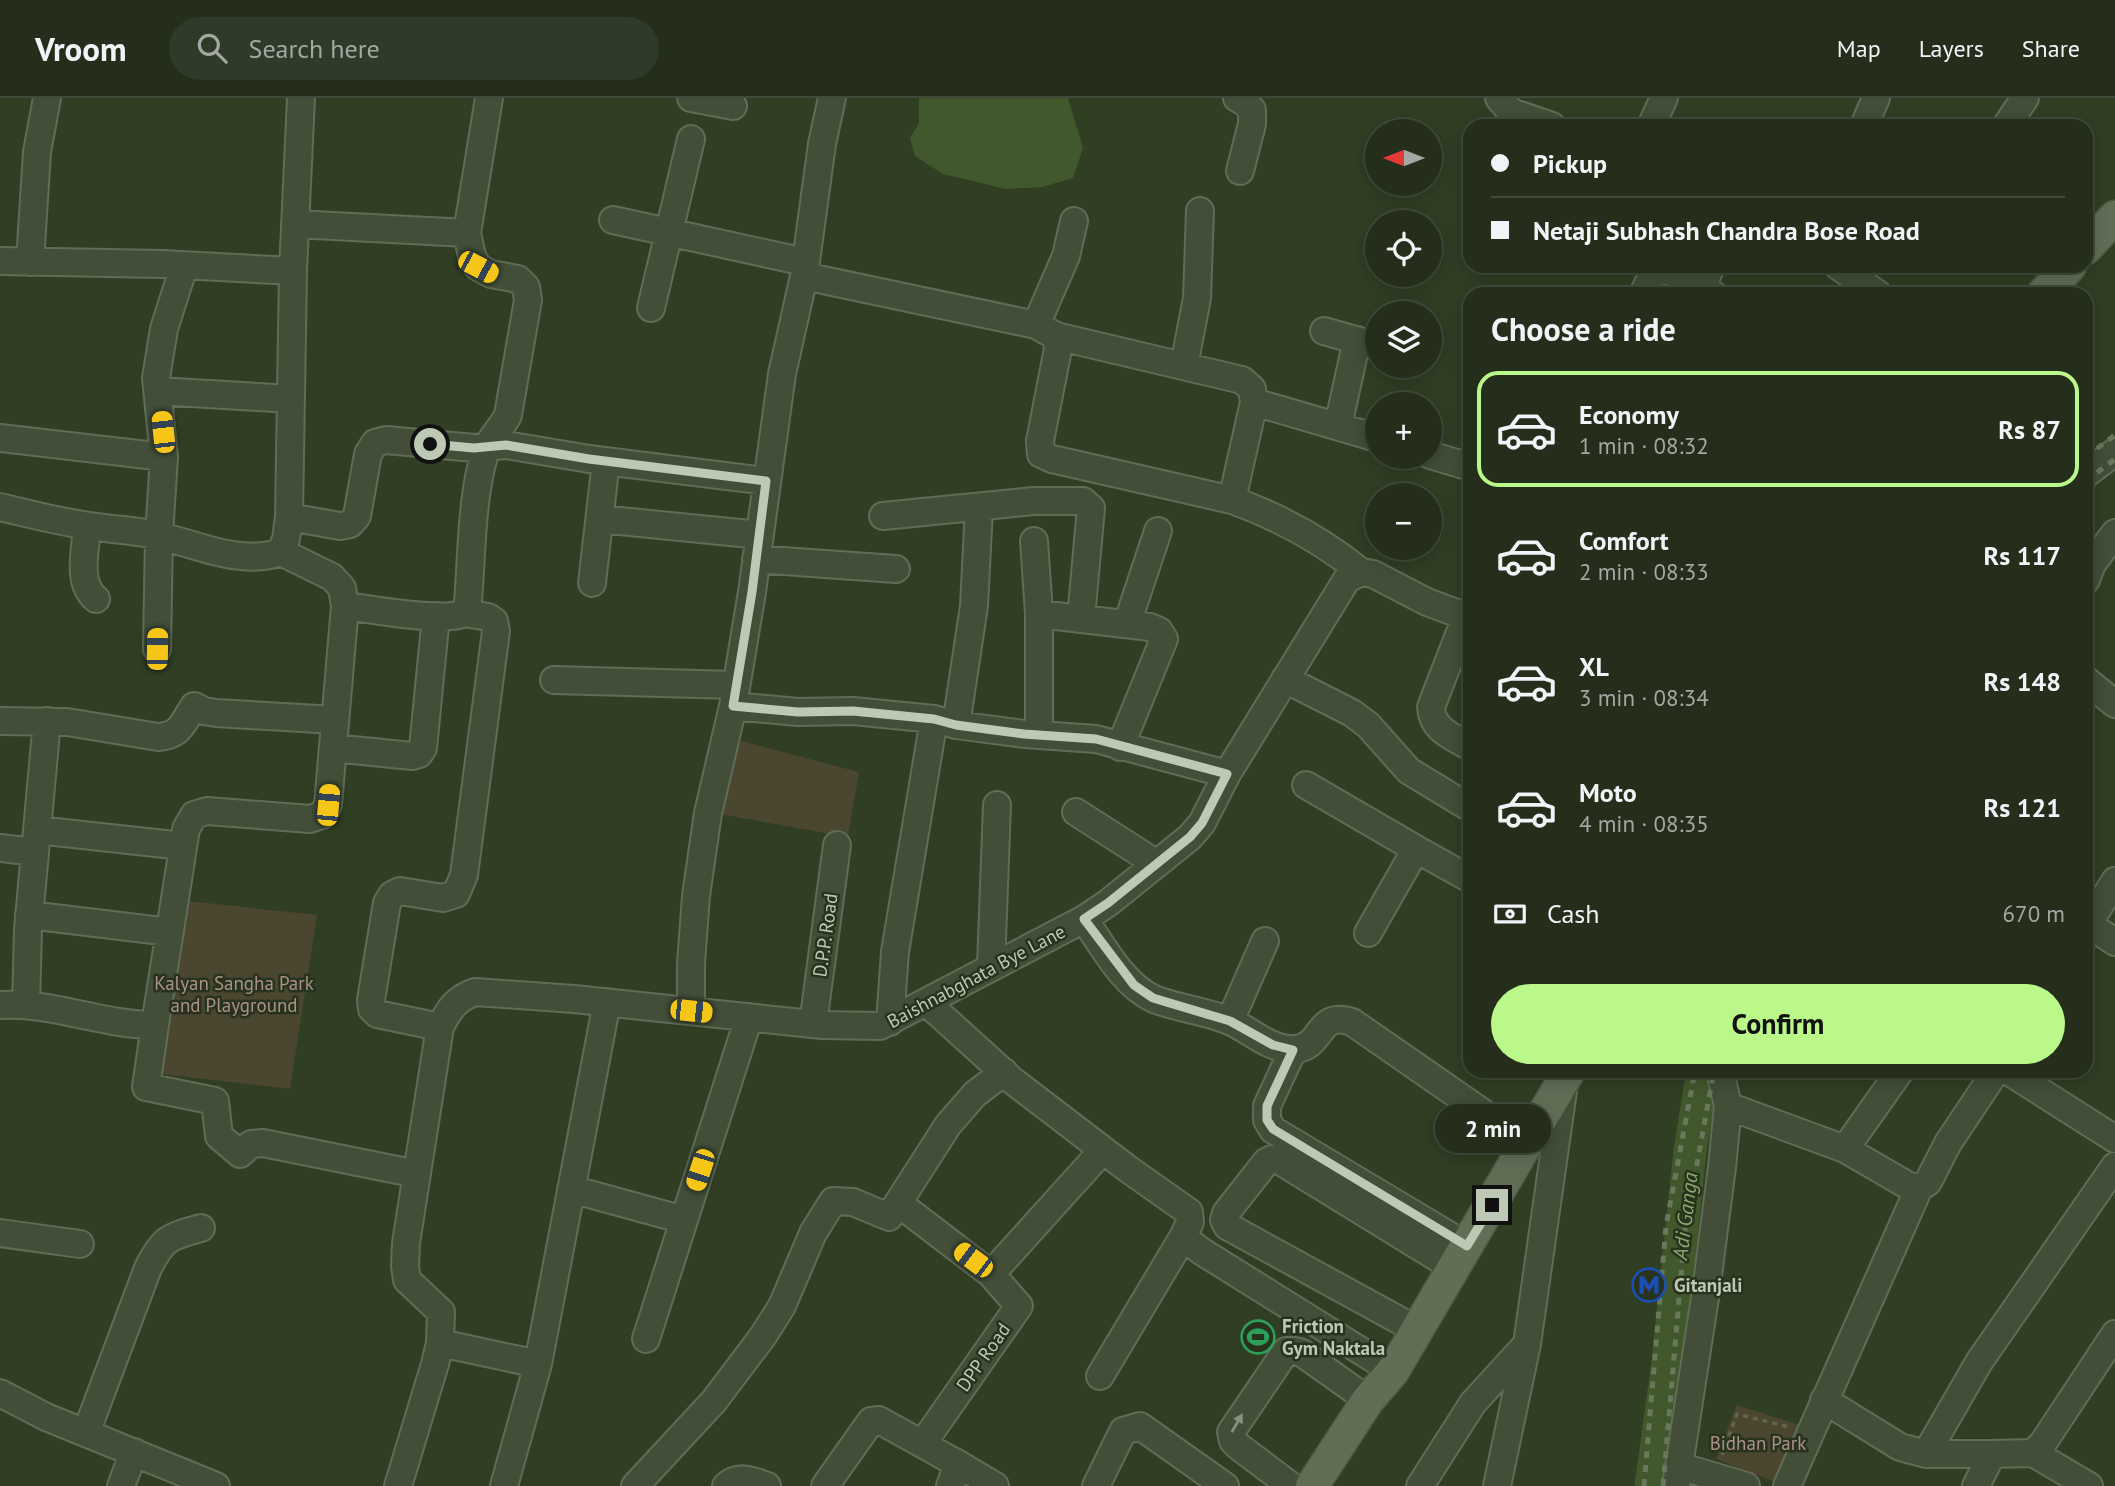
<!DOCTYPE html>
<meta charset="utf-8">
<style>
:root{--surface:#242e1b;--page:#303a28;--text:#f1f3f6;--muted:#a3a8a3;--line:#414a3a;--accent:#baf88a}
body{margin:0;font-family:"PT Sans",sans-serif;background:var(--page);color:var(--text);height:100vh;display:flex;flex-direction:column;font-size:26px;white-space:nowrap}
*{box-sizing:border-box;margin:0}
p{font-size:23px;color:var(--muted)}
.icon{flex:none;width:38px;height:38px;fill:none;stroke:currentColor;stroke-width:2;stroke-linecap:round;stroke-linejoin:round}
.map{position:relative;flex:1;overflow:hidden}
.drawer{position:absolute;left:1463px;top:189px;width:630px;height:791px;display:flex;flex-direction:column;background:var(--surface);border-radius:21px;box-shadow:0 4px 18px #0003,0 0 0 2px var(--line)}
.drawer>*{flex:none}
.hud{position:absolute;left:1463px;top:21px;width:630px;height:154px;border-radius:21px;box-shadow:0 4px 18px #0003,0 0 0 2px var(--line);display:grid;align-content:center;height:154px;padding:0 28px;background:var(--surface)}
.needle{width:46px;rotate:270deg}
.fabs{position:absolute;left:1365px;top:21px;display:grid;gap:14px}
.fabs a{display:grid;place-items:center;width:77px;height:77px;border-radius:50%;background:var(--surface);box-shadow:0 4px 18px #0003,0 0 0 2px var(--line);font-size:35px}
.end{position:absolute;width:32px;height:32px;margin:-16px;border:9px solid #bdc9b4;background:#111;box-shadow:0 0 0 4px #111}
.from{border-radius:50%}
.bubble{position:absolute;height:49px;border-radius:24px;background:var(--surface);box-shadow:0 4px 18px #0003,0 0 0 2px var(--line);font-size:23px;font-weight:800;line-height:49px;text-align:center}
.car{position:absolute;width:21px;height:42px;margin:-21px -10px;border-radius:9px;box-shadow:0 0 5px 2px #0007;background:linear-gradient(#f5c518 24%,#345 0 40%,#f5c518 0 76%,#345 0 86%,#f5c518 0)}
.hud b{display:flex;align-items:center;gap:24px;height:66px;font-size:26px}
.hud b+b{border-top:2px solid var(--line)}
.hud i{width:18px;height:18px;background:var(--text)}
ul{padding:0;list-style:none}
li{display:flex;align-items:center;gap:21px;height:116px;margin:0 14px 10px;padding:0 14px;border:4px solid transparent;border-radius:21px}
li div{flex:1}
li b{display:block;font-size:26px}
li em{font-style:normal;font-weight:800}
li.current{border-color:var(--accent)}
li>.icon{width:63px;height:63px;stroke-width:1.5}
h2{padding:0 28px;font-size:32px;line-height:84px}
.pay{display:flex;align-items:center;gap:18px;height:77px;padding:0 28px;font-size:26px}
.pay p{margin-inline-start:auto}
.button{display:flex;gap:14px;margin-top:auto;padding:14px 28px}
.button a{flex:1;height:80px;border-radius:42px;background:var(--accent);color:#111;font-size:28px;font-weight:800;line-height:80px;text-align:center}
header{display:flex;align-items:center;gap:42px;box-sizing:border-box;height:98px;padding:0 35px;background:var(--surface);border-bottom:2px solid var(--line)}
header strong{font-size:33px}
nav{display:flex;gap:38px;margin-inline-start:auto;font-size:24px}
.search{width:490px;height:63px;background:var(--page);display:flex;align-items:center;gap:18px;box-sizing:border-box;padding:0 24px;border-radius:38px;color:var(--muted);font-size:26px}
.map>svg:first-child{display:block}
.green{fill:#4a4630}
.water{fill:#41582d}
.lines{fill:none;stroke-linecap:round;stroke-linejoin:round}
.river{stroke:#41582d;stroke-width:33}
.minor-casing{stroke:#606c56;stroke-width:30}
.major-casing{stroke:#4e5a44;stroke-width:35}
.path{stroke:#62654d;stroke-width:3.5;stroke-dasharray:5 5;stroke-linecap:butt}
.minor{stroke:#424e38;stroke-width:26}
.major{stroke:#616e56;stroke-width:32}
.rail{stroke:#69775c;stroke-width:5;stroke-dasharray:7 7;stroke-linecap:butt}
.oneway{fill:#86927c}
.route{stroke:#bdc9b4;stroke-width:9}
.labels{text-anchor:middle;dominant-baseline:central;stroke-width:5;stroke-linejoin:round;paint-order:stroke}
.street-label{font-size:19px;fill:#bdc9b4;stroke:#27331d}
.park-label{font-size:19px;fill:#ae9089;stroke:#27331d}
.poi-label{font-size:19px;font-weight:bold;fill:#bdc9b4;stroke:#27331d;text-anchor:start}
.water-label{font-size:21px;font-style:italic;fill:#89a86d;stroke:#27331d}
</style>
<header>
<strong>Vroom</strong>
<div class="search"><svg class="icon" aria-label="search" viewBox="0 0 24 24"><circle cx="10" cy="10" r="6"/><path d="M15 15l6 6"/></svg>Search here</div>
<nav><a>Map</a><a>Layers</a><a>Share</a></nav>
</header>
<div class="map">
<svg width="2115" height="1388" viewBox="0 0 2115 1388">
<rect width="100%" height="100%" fill="#303e24"/>
<path class="green" d="M 730,640 L 859,674 L 848,739 L 713,715 Z
M 179,802 L 317,817 L 290,991 L 152,975 Z
M 1737,1307 L 1803,1328 L 1780,1386 L 1716,1361 Z"/>
<path class="water" d="M 919,0 L 1068,0 L 1083,50 L 1073,80 L 1042,89 L 1006,91 L 943,76 L 915,58 L 910,40 L 919,25 Z"/>
<g class="lines">
<path class="river" d="M 1651,1388 L 1668,1264 L 1690,1053 L 1703,973"/>
<defs>
<path id="minor" d="M 691,0 L 733,8
M 1237,0 L 1244,4 L 1252,12 L 1252,26 L 1240,73
M 1499,0 L 1511,14 L 1552,28
M 1866,23 L 1876,0
M 1651,28 L 1664,0
M 2006,28 L 2025,0
M 613,122 L 805,164
M 295,126 L 467,135
M 0,163 L 162,166 L 293,173 L 301,0
M 30,164 L 37,54 L 47,0
M 1711,168 L 1702,190 L 1713,196
M 1838,168 L 1878,196
M 804,178 L 1036,227 L 1056,238 L 1058,251 L 1040,343 L 1041,356 L 1052,361 L 1232,402 C 1279,419 1322,442 1361,474
M 1643,196 L 1653,175 L 1667,172 L 1702,190
M 651,210 L 691,41
M 1036,227 L 1066,158 L 1074,123
M 1324,233 L 1377,248
M 1056,238 L 1242,282 L 1252,291 L 1254,304 L 1232,402
M 1184,268 L 1197,200 L 1200,113
M 158,293 L 291,301
M 1254,304 L 1377,340
M 1338,328 L 1357,242
M 0,340 L 164,359
M 1430,357 L 1470,369
M 2086,376 L 2115,354
M 0,409 C 30,416 60,424 90,428 C 113,432 137,432 160,438 C 199,447 241,468 281,454 L 286,441 L 289,419 L 293,173
M 883,418 L 1034,403 L 1083,403 L 1091,410 L 1081,520
M 289,419 L 340,428 L 350,426 L 357,418 L 368,356 L 375,345 L 386,342 L 474,350 L 506,347 L 589,361 L 766,383
M 600,421 L 760,437
M 87,428 C 86,452 76,484 96,501
M 1034,443 L 1039,516 L 1039,637
M 756,461 L 896,471
M 2086,482 L 2092,466 L 2115,435
M 592,485 L 606,363
M 345,508 C 372,511 443,525 465,515 L 468,504 C 472,455 471,402 485,354 C 489,341 502,330 508,317 L 528,202 L 526,189 L 518,181 L 491,176 L 478,169 L 472,158 L 467,135 L 489,0
M 1039,516 L 1150,529 L 1159,533 L 1164,541 L 1120,649
M 1466,519 L 1431,609 C 1432,632 1452,638 1470,649
M 1127,526 L 1158,433
M 157,551 L 159,437 L 164,359 L 156,280 L 164,231 L 184,168
M 1285,581 L 1352,615 L 1368,627 L 1409,673 L 1470,710
M 554,582 L 735,587
M 2086,582 L 2115,606
M 733,608 L 798,614 L 853,613 L 934,621 L 956,627 L 1025,636 L 1096,641 L 1227,676
M 0,623 L 67,624 L 158,639 C 181,637 182,626 194,608 L 204,613 L 216,615 L 335,622
M 956,627 L 974,508 L 979,410
M 333,650 L 412,658 L 419,656 L 423,650 L 436,518
M 1306,687 L 1416,751
M 1076,714 L 1157,766
M 37,732 L 183,748
M 0,750 L 35,754
M 29,817 L 170,834
M 1084,821 C 1103,848 1123,887 1154,901 C 1179,911 1208,913 1232,924 C 1251,933 1272,953 1295,951 C 1324,949 1316,912 1352,924 L 1528,1046
M 2088,826 L 2115,844
M 2086,829 L 2115,783
M 1368,835 L 1416,751 L 1470,781
M 991,868 L 997,707
M 926,904 L 1013,983 L 1128,1071 L 1189,1114 L 1190,1124 L 1183,1139 L 1201,1153 L 1393,1273
M 26,906 L 28,831 L 47,623
M 0,907 C 53,904 102,927 155,927 L 186,731 L 194,717 L 207,713 L 310,721 L 322,717 L 328,707 L 345,508 L 342,490 L 332,479 L 281,454
M 691,913 L 691,865 L 696,798 L 708,715 L 733,608 L 752,494 L 782,276 L 804,178 L 822,46 L 832,0
M 1230,923 L 1265,843
M 890,924 L 895,854 L 934,621
M 813,926 L 837,747
M 155,927 L 146,989 L 215,1003 L 219,1038 L 240,1056 L 251,1046 L 263,1045 L 417,1076
M 440,929 L 377,916 L 372,911 L 371,902 L 387,805 L 392,797 L 400,793 L 443,800 L 456,796 L 464,777 L 496,533 L 494,523 L 488,519 L 465,515
M 1293,952 L 1267,1008 L 1267,1022 L 1273,1032 L 1467,1148
M 2008,973 L 2115,1041
M 1728,1008 L 1845,1051 L 1907,1087 L 1919,1090 L 1928,1084 L 1948,1045 L 1996,973
M 1845,1051 L 1900,973
M 571,1091 L 684,1122
M 898,1105 L 991,1176 L 1103,1052
M 0,1135 L 80,1146
M 1417,1232 L 1227,1128 L 1224,1122 L 1226,1115 L 1266,1064 L 1272,1061 L 1280,1063 L 1454,1170
M 646,1241 L 749,919
M 440,1245 L 538,1266
M 1100,1278 L 1183,1139
M 0,1295 L 46,1319 L 216,1388
M 1824,1302 L 1900,1349 L 1926,1356 L 1992,1356
M 86,1335 L 148,1170 C 164,1139 169,1139 201,1130
M 923,1345 L 1019,1208 L 991,1176
M 2033,1355 L 2043,1345 L 2115,1236
M 1926,1356 L 1979,1264 L 2115,1068
M 953,1363 L 995,1388
M 1679,1368 L 1746,1388
M 121,1388 L 134,1354
M 398,1388 L 435,1266 L 440,1245 L 441,1214 L 407,1182 L 405,1168 L 406,1145 L 440,929 C 449,912 455,901 475,894 L 574,901 L 822,927 L 880,928 L 1084,821 L 1108,805 L 1190,739 L 1202,725 L 1227,676 L 1347,481 L 1361,474 L 1373,476 L 1427,504 L 1470,520
M 504,1388 L 538,1266 L 607,904
M 635,1388 L 714,1303 L 763,1238 L 782,1208 L 813,1135 L 833,1103 L 853,1104 L 889,1119 L 948,1027 L 975,996 L 1004,974
M 726,1388 C 739,1376 753,1383 767,1388
M 825,1388 L 871,1323 L 879,1322 L 958,1366 L 950,1388
M 1096,1388 L 1123,1333 L 1140,1328 L 1225,1388
M 1291,1388 L 1238,1348 L 1233,1343 L 1231,1334 L 1286,1253 L 1295,1253 L 1302,1255 L 1368,1302
M 1420,1388 L 1473,1305 L 1526,1247
M 1497,1388 L 1527,1246 L 1564,986
M 1676,1388 L 1706,1193 L 1722,1069 L 1728,1008 L 1720,973
M 1787,1388 L 1919,1090
M 1976,1388 L 1992,1356 L 2033,1355 L 2089,1388"/>
<path id="major" d="M 2086,150 L 2115,119
M 2043,196 L 2070,168
M 1312,1388 L 1368,1302 L 1393,1273 L 1569,973"/>
</defs>
<use href="#minor" class="minor-casing"/>
<use href="#major" class="major-casing"/>
<path class="path" d="M 1722,1357 L 1737,1316 L 1789,1329"/>
<use href="#minor" class="minor"/>
<use href="#major" class="major"/>
<path class="rail" d="M 2086,359 L 2115,337
M 2086,383 L 2115,361
M 1644,1388 L 1666,1128 L 1695,973
M 1663,1388 L 1685,1131 L 1714,973"/>
</g>
<defs><path id="oneway-solid" d="M-6-.8H1V-3.2L6.5 0L1 3.2V.8H-6Z" transform="scale(1.75)"/></defs>
<use class="oneway" href="#oneway-solid" transform="translate(1237 1325) rotate(-60)"/>
<g class="lines">
<path class="route" d="M 430,346 L 474,350 L 506,347 L 589,361 L 766,383 L 752,494 L 733,608 L 798,614 L 853,613 L 934,621 L 956,627 L 1024,636 L 1096,641 L 1227,676 L 1202,725 L 1190,739 L 1108,805 L 1084,821 L 1134,887 L 1153,900 L 1230,923 L 1273,947 L 1293,952 L 1267,1008 L 1267,1022 L 1273,1031 L 1467,1148 L 1492,1107"/>
</g>
<defs>
<symbol id="metro-ring" viewBox="-11 -11 22 22"><circle r="9.5" fill="#27331d" stroke="#1a4fb4" stroke-width="1.5"/><path d="M-5.5 5V-5H-3L0 0L3-5H5.5V5H3V-.5L0 4L-3-.5V5Z" fill="#1a4fb4"/></symbol>
<symbol id="stadium-ring" viewBox="-11 -11 22 22"><circle r="9.5" fill="#27331d" stroke="#2e9e5b" stroke-width="1.5"/><path d="M0-5a6.5 5 0 1 0 0 10a6.5 5 0 1 0 0-10ZM-3.5-1.8h7v3.6h-7Z" fill="#2e9e5b"/></symbol>
</defs>
<g fill-rule="evenodd">
<use href="#metro-ring" x="1630" y="1168" width="38" height="38"/>
<use href="#stadium-ring" x="1239" y="1220" width="38" height="38"/>
</g>
<g class="labels">
<g class="street-label">
<text transform="translate(825 837) rotate(-82)">D.P.P. Road</text>
<text transform="translate(976 878) rotate(-28)">Baishnabghata Bye Lane</text>
<text transform="translate(983 1259) rotate(-55)">DPP Road</text>
</g>
<g class="park-label">
<text x="234" y="885">Kalyan Sangha Park<tspan x="234" dy="22">and Playground</tspan></text>
<text x="1758" y="1345">Bidhan Park</text>
</g>
<g class="poi-label">
<text x="1674" y="1187">Gitanjali</text>
<text x="1282" y="1228">Friction<tspan x="1282" dy="22">Gym Naktala</tspan></text>
</g>
<g class="water-label">
<text transform="translate(1685 1118) rotate(-83)">Adi Ganga</text>
</g>
</g>
</svg>
<div class="fabs">
<a><svg class="needle" viewBox="-14 -14 28 28"><path d="M0-13l5 13h-10z" fill="#e53935"/><path d="M0 13l5-13h-10z" fill="#a3a8a3"/></svg></a>
<a><svg class="icon" aria-label="locate" viewBox="0 0 24 24"><circle cx="12" cy="12" r="6"/><path d="M12 2v4M12 18v4M2 12h4M18 12h4"/></svg></a>
<a><svg class="icon" aria-label="layers" viewBox="0 0 24 24"><path d="M12 4l9 5-9 5-9-5zM3 14l9 5 9-5"/></svg></a>
<a>+</a>
<a>−</a>
</div>
<i class="end from" style="left:430px;top:346px"></i>
<i class="end" style="left:1492px;top:1107px"></i>
<div class="bubble" style="left:1435px;top:1006px;width:116px">2 min</div>
<i class="car" style="left:478px;top:169px;rotate:118deg"></i>
<i class="car" style="left:163px;top:334px;rotate:354deg"></i>
<i class="car" style="left:157px;top:551px;rotate:1deg"></i>
<i class="car" style="left:328px;top:707px;rotate:5deg"></i>
<i class="car" style="left:691px;top:913px;rotate:96deg"></i>
<i class="car" style="left:700px;top:1072px;rotate:198deg"></i>
<i class="car" style="left:973px;top:1162px;rotate:307deg"></i>
<div class="hud">
<b><i class="from"></i>Pickup</b>
<b><i></i>Netaji Subhash Chandra Bose Road</b>
</div>
<section class="drawer">
<h2>Choose a ride</h2>
<ul>
<li class="current"><svg class="icon" aria-label="car" viewBox="0 0 24 24"><path d="M5 17H2v-5l4-1 3-4h7l3 4 3 1v5h-3M9 17h6M6 11h13"/><circle cx="7" cy="17" r="2"/><circle cx="17" cy="17" r="2"/></svg><div><b>Economy</b><p>1 min · 08:32</p></div><em>Rs 87</em></li>
<li><svg class="icon" aria-label="car" viewBox="0 0 24 24"><path d="M5 17H2v-5l4-1 3-4h7l3 4 3 1v5h-3M9 17h6M6 11h13"/><circle cx="7" cy="17" r="2"/><circle cx="17" cy="17" r="2"/></svg><div><b>Comfort</b><p>2 min · 08:33</p></div><em>Rs 117</em></li>
<li><svg class="icon" aria-label="car" viewBox="0 0 24 24"><path d="M5 17H2v-5l4-1 3-4h7l3 4 3 1v5h-3M9 17h6M6 11h13"/><circle cx="7" cy="17" r="2"/><circle cx="17" cy="17" r="2"/></svg><div><b>XL</b><p>3 min · 08:34</p></div><em>Rs 148</em></li>
<li><svg class="icon" aria-label="car" viewBox="0 0 24 24"><path d="M5 17H2v-5l4-1 3-4h7l3 4 3 1v5h-3M9 17h6M6 11h13"/><circle cx="7" cy="17" r="2"/><circle cx="17" cy="17" r="2"/></svg><div><b>Moto</b><p>4 min · 08:35</p></div><em>Rs 121</em></li>
</ul>
<div class="pay"><svg class="icon" aria-label="cash" viewBox="0 0 24 24"><path d="M3 7h18v10H3z"/><circle cx="12" cy="12" r="2"/></svg>Cash<p>670 m</p></div>
<div class="button"><a>Confirm</a></div>
</section>
</div>
